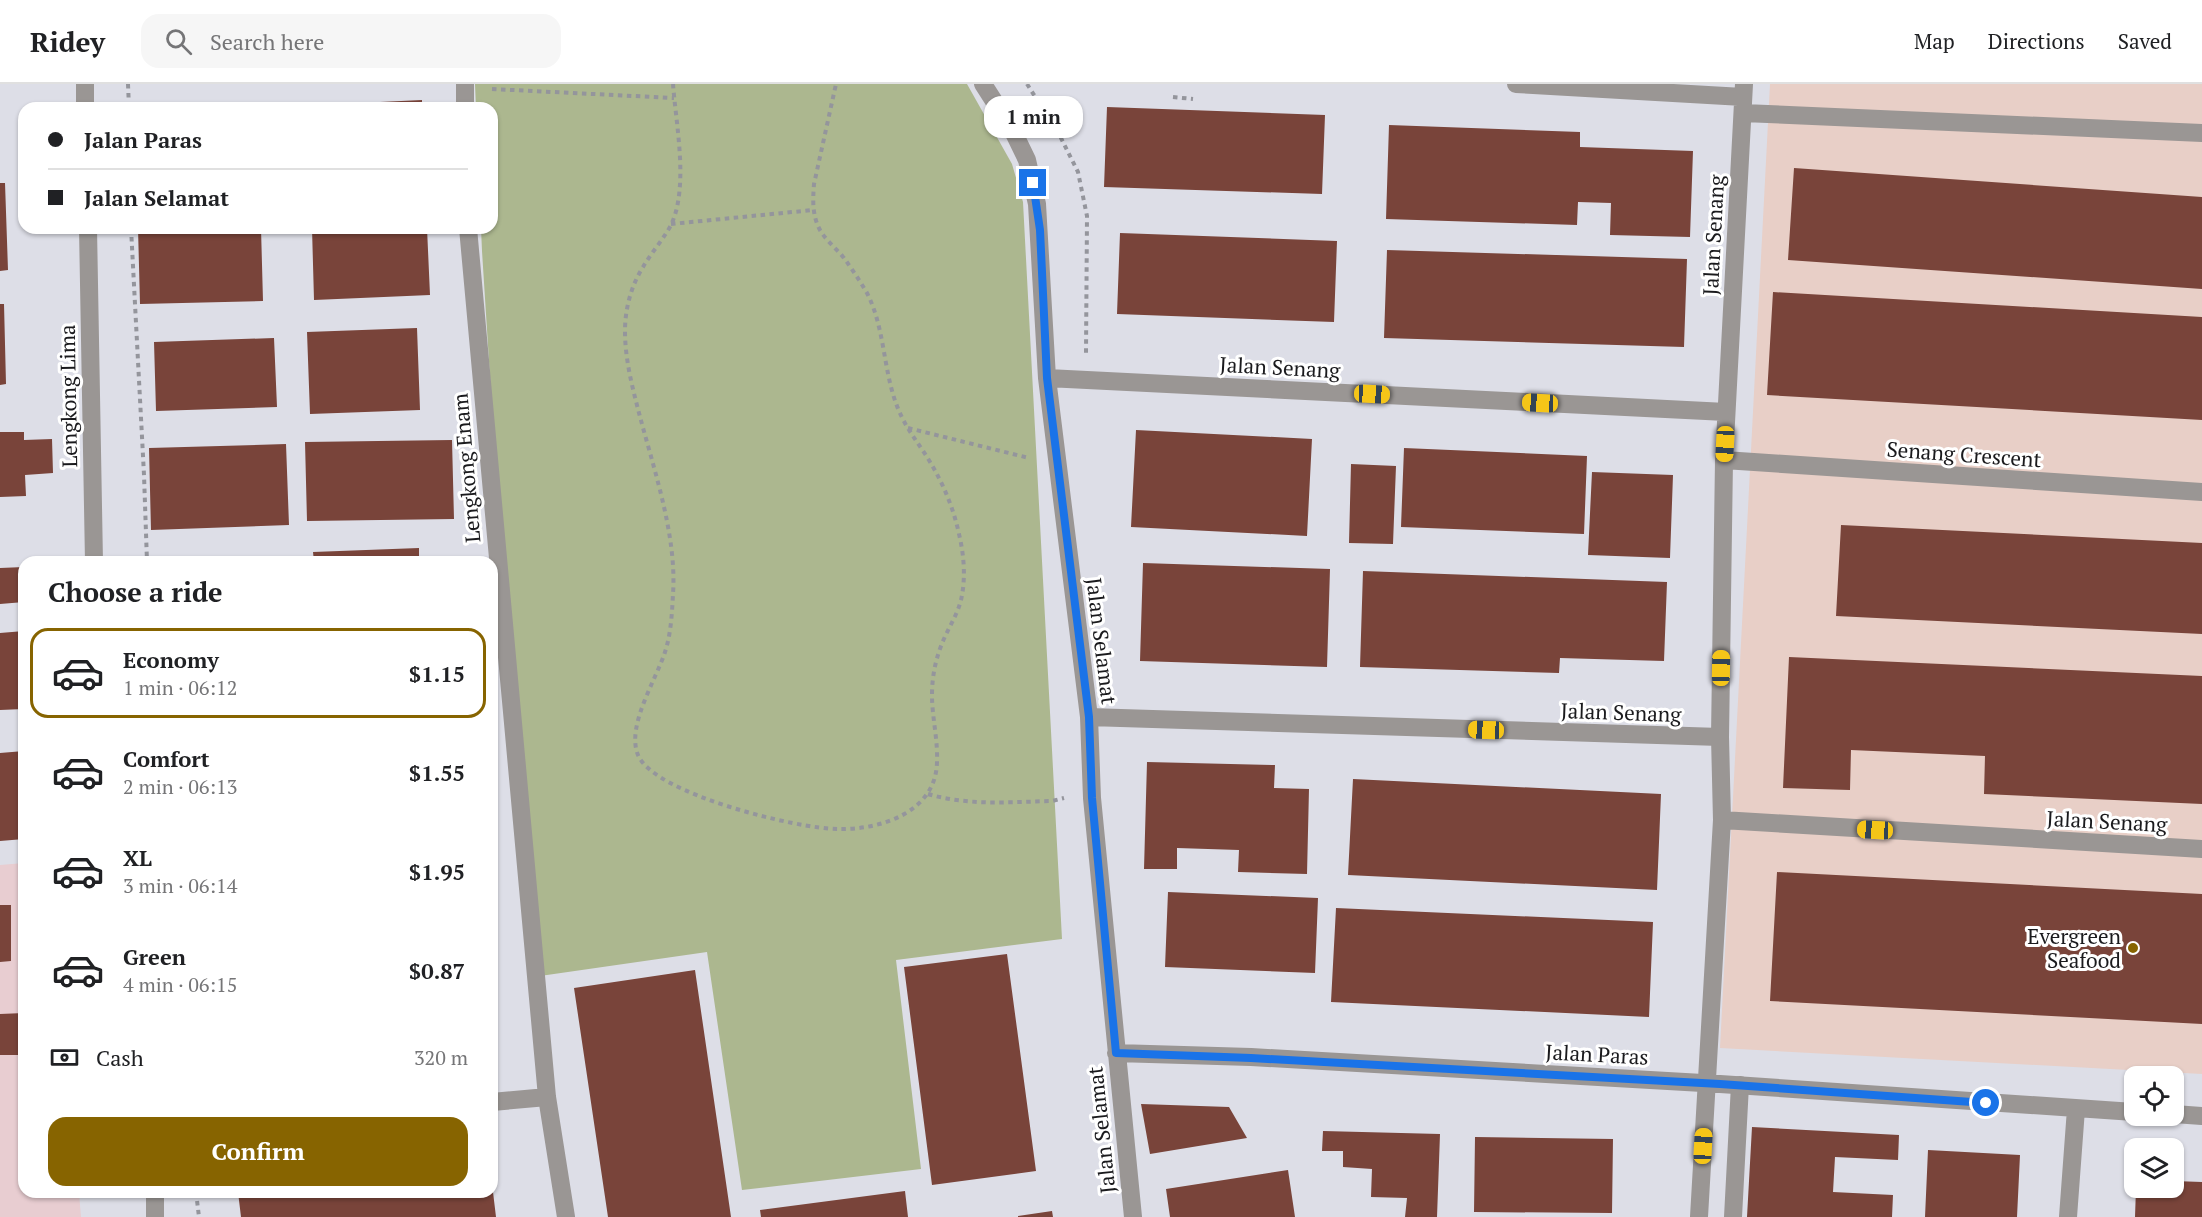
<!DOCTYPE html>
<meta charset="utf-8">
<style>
:root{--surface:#fff;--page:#f6f6f6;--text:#202124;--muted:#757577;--line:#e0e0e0;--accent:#876400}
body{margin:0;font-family:"PT Serif",serif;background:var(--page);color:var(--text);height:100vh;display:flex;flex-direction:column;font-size:22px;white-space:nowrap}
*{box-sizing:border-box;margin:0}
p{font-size:20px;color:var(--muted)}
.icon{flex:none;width:33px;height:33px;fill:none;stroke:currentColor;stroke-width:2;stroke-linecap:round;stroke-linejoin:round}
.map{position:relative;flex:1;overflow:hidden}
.sheet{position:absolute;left:18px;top:472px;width:480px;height:642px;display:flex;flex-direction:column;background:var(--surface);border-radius:18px;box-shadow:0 2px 4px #0004}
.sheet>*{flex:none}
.hud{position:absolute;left:18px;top:18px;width:480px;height:132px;border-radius:18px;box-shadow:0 2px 4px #0004;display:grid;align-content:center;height:132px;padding:0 30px;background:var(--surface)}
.controls{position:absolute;left:2124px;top:982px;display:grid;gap:12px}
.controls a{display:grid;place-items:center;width:60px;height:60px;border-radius:12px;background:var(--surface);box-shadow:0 2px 4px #0004;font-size:30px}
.end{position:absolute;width:27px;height:27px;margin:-14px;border:8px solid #1a73e8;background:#fff;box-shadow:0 0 0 3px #fff}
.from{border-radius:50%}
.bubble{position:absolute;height:42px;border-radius:18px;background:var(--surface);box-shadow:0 2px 4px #0004;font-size:20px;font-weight:800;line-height:42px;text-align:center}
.car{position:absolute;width:18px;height:36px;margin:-18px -9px;border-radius:8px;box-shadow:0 0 4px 2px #0007;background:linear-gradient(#f5c518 24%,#345 0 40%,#f5c518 0 76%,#345 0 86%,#f5c518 0)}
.hud b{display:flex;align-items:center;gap:21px;height:57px;font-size:22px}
.hud b+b{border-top:2px solid var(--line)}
.hud i{width:15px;height:15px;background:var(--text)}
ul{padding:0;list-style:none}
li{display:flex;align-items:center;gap:18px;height:90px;margin:0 12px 9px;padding:0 18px;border:3px solid transparent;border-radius:18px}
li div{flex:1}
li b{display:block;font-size:22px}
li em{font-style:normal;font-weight:800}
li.selected{border-color:var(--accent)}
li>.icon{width:54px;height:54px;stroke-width:1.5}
h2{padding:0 30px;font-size:27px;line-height:72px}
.pay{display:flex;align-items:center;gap:15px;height:66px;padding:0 30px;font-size:22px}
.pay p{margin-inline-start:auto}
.action{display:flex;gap:12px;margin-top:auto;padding:12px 30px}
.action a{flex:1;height:69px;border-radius:18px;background:var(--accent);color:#fff;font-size:24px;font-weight:800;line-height:69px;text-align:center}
header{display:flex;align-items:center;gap:36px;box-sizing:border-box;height:84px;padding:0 30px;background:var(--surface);border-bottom:2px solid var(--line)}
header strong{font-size:28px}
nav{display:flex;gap:33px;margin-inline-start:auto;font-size:21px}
.search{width:420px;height:54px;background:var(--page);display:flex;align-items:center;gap:15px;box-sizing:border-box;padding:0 21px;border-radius:18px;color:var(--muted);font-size:22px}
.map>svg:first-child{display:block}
.industrial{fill:#e8cfc7}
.education{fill:#e8cdd1}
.green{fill:#acb78f}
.building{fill:#79443a}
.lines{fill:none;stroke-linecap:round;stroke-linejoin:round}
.path{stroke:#94959c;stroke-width:4;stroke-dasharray:4.5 4.5;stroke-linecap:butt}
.lane{stroke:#9a9694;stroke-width:18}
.street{stroke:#9a9694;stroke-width:18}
.route{stroke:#1a73e8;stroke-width:8}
.poi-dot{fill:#876400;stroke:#fff;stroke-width:2}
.labels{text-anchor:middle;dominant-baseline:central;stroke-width:6;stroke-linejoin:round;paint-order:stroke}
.street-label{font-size:21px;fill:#1a1a1d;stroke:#fff}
.poi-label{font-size:21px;fill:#1a1a1d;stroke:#fff;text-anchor:end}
</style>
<header>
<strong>Ridey</strong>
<div class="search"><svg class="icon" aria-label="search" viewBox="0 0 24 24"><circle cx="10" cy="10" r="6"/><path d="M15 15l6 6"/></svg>Search here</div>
<nav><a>Map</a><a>Directions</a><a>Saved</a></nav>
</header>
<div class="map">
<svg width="2202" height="1133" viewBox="0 0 2202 1133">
<rect width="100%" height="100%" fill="#dddee7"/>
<path class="industrial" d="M 1770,0 L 2202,0 L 2202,990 L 1720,964 Z"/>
<path class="education" d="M 24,779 L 24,1108 L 79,1109 L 81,1133 L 0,1133 L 0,781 Z"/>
<path class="green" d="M 475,0 L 967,0 L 1012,80 L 1023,118 L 1062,855 L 896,876 L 921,1085 L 742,1106 L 707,868 L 540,892 L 519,749 L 482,167 L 481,144 L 492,144 L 492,24 L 476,24 Z"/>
<path class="building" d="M 422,16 L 422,24 L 296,24 L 296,22 Z
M 1107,23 L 1325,31 L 1322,110 L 1104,103 Z
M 1389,41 L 1580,48 L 1580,63 L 1693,67 L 1690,153 L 1610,151 L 1611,119 L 1578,118 L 1577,141 L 1386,135 Z
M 1794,84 L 2202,113 L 2202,205 L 1788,176 Z
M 0,99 L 5,99 L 8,186 L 0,187 Z
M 138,144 L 261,144 L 263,217 L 140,220 Z
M 312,144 L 427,144 L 430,211 L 314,216 Z
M 1120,149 L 1337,157 L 1334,238 L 1117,230 Z
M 1387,166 L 1687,175 L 1684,263 L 1384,254 Z
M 1773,208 L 2202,233 L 2202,336 L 1767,311 Z
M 0,220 L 4,220 L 6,300 L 0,301 Z
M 417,244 L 420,326 L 310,330 L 307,248 Z
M 274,254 L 277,323 L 156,327 L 154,258 Z
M 1136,346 L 1312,355 L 1307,452 L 1131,443 Z
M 0,348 L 24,348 L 24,356 L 52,355 L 53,389 L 25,391 L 26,412 L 0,413 Z
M 452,356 L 454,435 L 307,437 L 305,358 Z
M 286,360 L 289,441 L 151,446 L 149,364 Z
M 1404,364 L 1587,372 L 1584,450 L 1401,443 Z
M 1351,380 L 1396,382 L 1393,460 L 1349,459 Z
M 1592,388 L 1673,391 L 1670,474 L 1588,471 Z
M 1841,441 L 2202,459 L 2202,550 L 1836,532 Z
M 419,464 L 419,478 L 314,478 L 313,468 Z
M 283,474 L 283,478 L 195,478 L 195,477 Z
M 1143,479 L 1330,485 L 1327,583 L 1140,577 Z
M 24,483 L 24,518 L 0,520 L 0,484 Z
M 1363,487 L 1667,498 L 1664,577 L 1560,574 L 1559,589 L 1360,583 Z
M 24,547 L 24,625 L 0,626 L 0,549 Z
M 1789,573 L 2202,592 L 2202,720 L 1984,710 L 1985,672 L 1851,666 L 1850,706 L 1783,704 Z
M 24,667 L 24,755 L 0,757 L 0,669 Z
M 1147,678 L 1275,681 L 1274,704 L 1309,705 L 1307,790 L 1238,788 L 1239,766 L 1177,764 L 1177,785 L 1144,785 Z
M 1353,695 L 1661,710 L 1657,806 L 1348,791 Z
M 1777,788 L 2202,810 L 2202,940 L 1770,917 Z
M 1168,808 L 1318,814 L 1315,889 L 1165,883 Z
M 0,821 L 11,821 L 11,877 L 0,878 Z
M 1336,824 L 1653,838 L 1649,933 L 1331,918 Z
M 1007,870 L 1036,1087 L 932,1101 L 904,883 Z
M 695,886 L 731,1133 L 608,1133 L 574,904 Z
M 24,929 L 24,971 L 0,971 L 0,930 Z
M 1141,1020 L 1229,1023 L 1247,1054 L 1150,1070 Z
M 1752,1043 L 1899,1051 L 1898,1076 L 1835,1073 L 1833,1108 L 1893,1111 L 1892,1133 L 1747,1133 Z
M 1323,1047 L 1440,1050 L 1437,1133 L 1405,1133 L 1407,1114 L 1371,1113 L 1372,1085 L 1343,1083 L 1343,1067 L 1322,1067 Z
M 1475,1053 L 1613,1055 L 1612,1129 L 1474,1128 Z
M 1928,1066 L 2020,1071 L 2017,1133 L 1925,1133 Z
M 1288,1086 L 1295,1133 L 1170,1133 L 1166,1105 Z
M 2174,1097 L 2202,1098 L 2202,1133 L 2135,1133 L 2136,1104 L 2174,1104 Z
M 905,1107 L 908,1133 L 761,1133 L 760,1126 Z
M 238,1108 L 493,1108 L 496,1133 L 241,1133 Z
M 1052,1127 L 1053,1133 L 1018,1133 L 1018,1132 Z"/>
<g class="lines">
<path class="path" d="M 128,0 L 129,24
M 673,0 C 676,41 689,103 671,141 C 663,156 651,169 643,183 C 631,202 625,225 625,247 C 625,275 632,302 639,329 C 654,386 677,452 673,510 C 672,529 671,550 665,568 C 656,596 626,642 638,671 C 654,710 798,745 838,745 C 881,746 936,728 937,678 C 938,656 932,633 932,611 C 932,594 935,578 941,562 C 947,546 957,532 961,516 C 966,494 964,471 959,450 C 953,422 942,397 927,373 C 916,356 904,341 897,322 C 883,286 885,244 867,209 C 860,197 852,185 844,174 C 835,163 823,154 818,142 C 812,128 813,114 814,100 L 836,0
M 1027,0 L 1059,50 L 1078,88 L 1087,132 L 1086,269
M 492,5 L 674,14
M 1173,13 L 1193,15
M 671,140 L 813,126
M 131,144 L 144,391 L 147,478
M 908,344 L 1029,374
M 928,710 C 969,722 1010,718 1052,717 L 1064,714
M 196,1108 L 199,1133"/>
<path class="lane" d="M 1733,1133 L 1740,1001"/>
<path class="street" d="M 85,0 L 85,24
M 465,0 L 465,24
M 983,0 L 1013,47 L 1027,76 L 1037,120 L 1047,294 L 1089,633 L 1092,714 L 1133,1133
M 1516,0 L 1743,13
M 1743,29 L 2202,49
M 88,144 L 94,478
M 468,144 L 547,1013 L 566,1133
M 1047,294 L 1726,328
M 1724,376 L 2202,408
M 1089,633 L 1720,653
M 1722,736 L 2202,765
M 1116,969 L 1251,973 L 1720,1000 L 2134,1028
M 492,1018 L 547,1013
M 2174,1030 L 2202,1032
M 155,1108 L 155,1133
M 1699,1133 L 1722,736 L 1720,653 L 1724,376 L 1744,0
M 2068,1133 L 2076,1025"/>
</g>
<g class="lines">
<path class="route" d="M 1033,99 L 1040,146 L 1047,294 L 1089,633 L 1092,714 L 1116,969 L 1251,974 L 1720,1000 L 1986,1019"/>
</g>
<circle class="poi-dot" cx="2133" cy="864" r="6"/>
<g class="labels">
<g class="street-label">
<text transform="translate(1713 151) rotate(-87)">Jalan Senang</text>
<text transform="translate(1280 283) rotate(3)">Jalan Senang</text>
<text transform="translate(68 312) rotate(-91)">Lengkong Lima</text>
<text transform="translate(1964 370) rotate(4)">Senang Crescent</text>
<text transform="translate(466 384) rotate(-95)">Lengkong Enam</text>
<text transform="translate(1102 557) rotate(83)">Jalan Selamat</text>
<text transform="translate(1621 628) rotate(2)">Jalan Senang</text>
<text transform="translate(2107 737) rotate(3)">Jalan Senang</text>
<text transform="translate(1597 970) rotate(3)">Jalan Paras</text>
<text transform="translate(1101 1046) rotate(-96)">Jalan Selamat</text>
</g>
<g class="poi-label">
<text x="2121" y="852">Evergreen<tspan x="2121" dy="24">Seafood</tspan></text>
</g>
</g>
</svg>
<div class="controls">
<a><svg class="icon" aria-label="locate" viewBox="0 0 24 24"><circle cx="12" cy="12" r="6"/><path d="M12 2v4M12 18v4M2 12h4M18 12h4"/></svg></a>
<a><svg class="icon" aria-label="layers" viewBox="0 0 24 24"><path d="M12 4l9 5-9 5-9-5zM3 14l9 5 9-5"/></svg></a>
</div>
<i class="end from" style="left:1986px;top:1019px"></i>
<i class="end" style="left:1033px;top:99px"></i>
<div class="bubble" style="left:984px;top:12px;width:99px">1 min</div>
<i class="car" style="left:1372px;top:310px;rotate:93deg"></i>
<i class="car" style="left:1540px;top:319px;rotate:273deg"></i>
<i class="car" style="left:1725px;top:360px;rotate:183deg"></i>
<i class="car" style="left:1721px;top:584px;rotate:1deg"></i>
<i class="car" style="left:1486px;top:646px;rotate:272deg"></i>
<i class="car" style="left:1875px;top:746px;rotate:273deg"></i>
<i class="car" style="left:1703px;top:1062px;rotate:3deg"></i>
<div class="hud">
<b><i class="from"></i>Jalan Paras</b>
<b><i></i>Jalan Selamat</b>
</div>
<section class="sheet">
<h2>Choose a ride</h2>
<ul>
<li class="selected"><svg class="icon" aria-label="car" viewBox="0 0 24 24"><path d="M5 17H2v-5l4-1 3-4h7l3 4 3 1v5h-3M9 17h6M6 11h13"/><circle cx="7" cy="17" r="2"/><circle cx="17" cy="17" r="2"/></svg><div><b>Economy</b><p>1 min · 06:12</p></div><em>$1.15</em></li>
<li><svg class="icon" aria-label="car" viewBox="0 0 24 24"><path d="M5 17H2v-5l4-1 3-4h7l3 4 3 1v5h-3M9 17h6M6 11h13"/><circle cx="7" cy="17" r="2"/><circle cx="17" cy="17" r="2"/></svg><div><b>Comfort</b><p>2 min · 06:13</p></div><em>$1.55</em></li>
<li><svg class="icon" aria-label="car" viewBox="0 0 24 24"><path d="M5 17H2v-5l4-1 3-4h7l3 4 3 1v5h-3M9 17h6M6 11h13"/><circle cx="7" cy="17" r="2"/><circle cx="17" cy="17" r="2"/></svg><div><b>XL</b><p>3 min · 06:14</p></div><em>$1.95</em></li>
<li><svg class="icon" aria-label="car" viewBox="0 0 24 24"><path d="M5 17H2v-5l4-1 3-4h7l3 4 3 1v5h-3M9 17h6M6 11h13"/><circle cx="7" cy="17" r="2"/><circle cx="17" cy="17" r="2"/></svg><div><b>Green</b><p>4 min · 06:15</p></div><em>$0.87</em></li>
</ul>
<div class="pay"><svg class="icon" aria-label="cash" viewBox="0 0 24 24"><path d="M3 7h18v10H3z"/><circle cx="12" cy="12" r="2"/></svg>Cash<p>320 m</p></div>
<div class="action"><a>Confirm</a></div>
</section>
</div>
